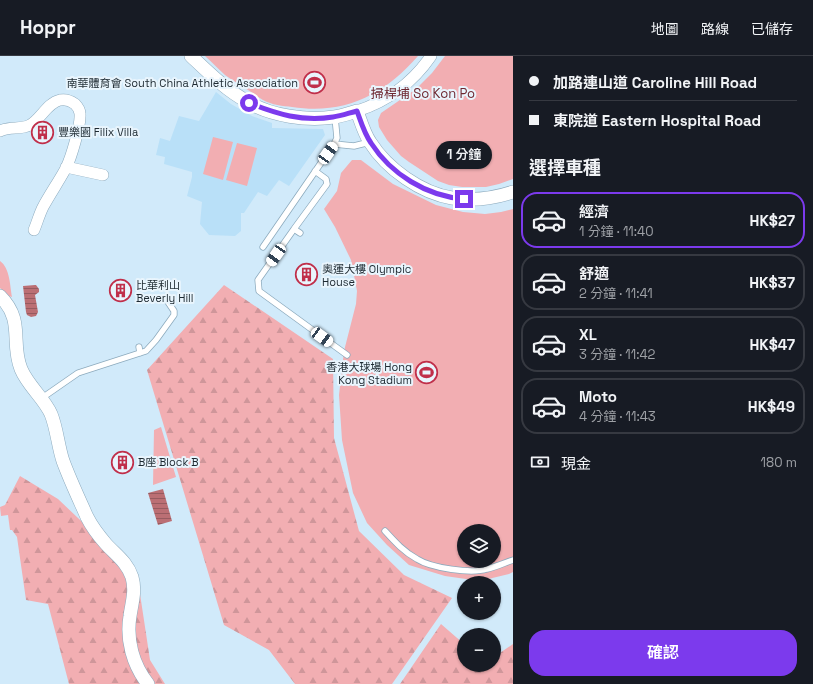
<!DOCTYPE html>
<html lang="zh-TW">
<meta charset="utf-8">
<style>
:root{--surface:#171b24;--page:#20242c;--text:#f1f3f6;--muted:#9ea1a6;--line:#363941;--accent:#7c3aed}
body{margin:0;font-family:"Space Grotesk","Noto Sans TC",sans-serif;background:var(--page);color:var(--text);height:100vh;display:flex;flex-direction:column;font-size:15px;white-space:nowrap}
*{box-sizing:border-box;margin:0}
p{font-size:13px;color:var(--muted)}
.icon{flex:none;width:22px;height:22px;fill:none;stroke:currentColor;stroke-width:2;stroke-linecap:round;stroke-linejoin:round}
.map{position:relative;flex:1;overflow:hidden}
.drawer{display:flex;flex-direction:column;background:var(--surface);width:300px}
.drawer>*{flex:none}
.top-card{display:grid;align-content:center;height:88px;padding:0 16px;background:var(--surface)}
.tools{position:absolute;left:457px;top:468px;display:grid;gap:8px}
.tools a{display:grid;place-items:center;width:44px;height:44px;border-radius:50%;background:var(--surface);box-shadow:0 1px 3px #0004;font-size:20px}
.end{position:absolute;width:18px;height:18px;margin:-9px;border:5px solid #7c3aed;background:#fff;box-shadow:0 0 0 2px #fff}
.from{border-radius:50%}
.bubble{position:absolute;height:28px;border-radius:14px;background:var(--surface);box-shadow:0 1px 3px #0004;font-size:13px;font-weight:600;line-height:28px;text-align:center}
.car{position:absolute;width:12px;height:24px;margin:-12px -6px;border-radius:5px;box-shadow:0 0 3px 1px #0007;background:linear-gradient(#fff 24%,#345 0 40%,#fff 0 76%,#345 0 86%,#fff 0)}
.top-card b{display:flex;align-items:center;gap:14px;height:38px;font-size:15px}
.top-card b+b{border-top:1px solid var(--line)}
.top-card i{width:10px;height:10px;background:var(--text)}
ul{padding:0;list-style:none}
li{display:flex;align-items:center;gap:12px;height:56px;margin:0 8px 6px;padding:0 8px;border:2px solid var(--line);border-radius:16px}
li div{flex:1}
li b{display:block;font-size:15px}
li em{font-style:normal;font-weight:600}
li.active{border-color:var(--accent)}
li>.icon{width:36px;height:36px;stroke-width:1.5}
h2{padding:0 16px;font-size:18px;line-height:48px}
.pay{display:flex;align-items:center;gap:10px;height:44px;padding:0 16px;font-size:15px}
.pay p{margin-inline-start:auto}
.button{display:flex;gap:8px;margin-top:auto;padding:8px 16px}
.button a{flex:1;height:46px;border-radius:16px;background:var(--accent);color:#fff;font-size:16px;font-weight:600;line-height:46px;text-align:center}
header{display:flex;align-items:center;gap:24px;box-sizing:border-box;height:56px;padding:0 20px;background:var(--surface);border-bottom:1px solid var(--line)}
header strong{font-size:19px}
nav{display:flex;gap:22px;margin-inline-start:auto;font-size:14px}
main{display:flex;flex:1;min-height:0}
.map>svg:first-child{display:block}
.built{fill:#b9e0f8}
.forest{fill:url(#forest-firs)}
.park{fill:#f2aeb2;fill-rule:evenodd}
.water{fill:url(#water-rules)}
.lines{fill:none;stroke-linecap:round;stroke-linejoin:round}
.service-casing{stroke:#8caabd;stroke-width:7}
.minor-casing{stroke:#8caabd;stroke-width:12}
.tertiary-casing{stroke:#8caabd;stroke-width:14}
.service{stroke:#fff;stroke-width:5.5}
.minor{stroke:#fff;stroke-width:11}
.tertiary{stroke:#fff;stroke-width:13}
.route{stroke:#7c3aed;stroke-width:5}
.labels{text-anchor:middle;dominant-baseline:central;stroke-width:4;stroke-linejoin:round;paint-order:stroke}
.poi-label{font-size:11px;fill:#1d2931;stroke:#e9f5fd;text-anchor:start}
.quarter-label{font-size:13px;fill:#6e2730;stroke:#e9f5fd}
</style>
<header>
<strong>Hoppr</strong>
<nav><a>地圖</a><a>路線</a><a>已儲存</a></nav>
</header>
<main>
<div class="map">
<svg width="513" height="628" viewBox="0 0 513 628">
<defs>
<pattern id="forest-firs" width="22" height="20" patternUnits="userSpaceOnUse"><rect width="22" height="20" fill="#f2aeb2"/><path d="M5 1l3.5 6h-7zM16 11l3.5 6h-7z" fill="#cf969a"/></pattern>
<pattern id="water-rules" width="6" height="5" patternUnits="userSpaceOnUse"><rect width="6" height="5" fill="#bb6f74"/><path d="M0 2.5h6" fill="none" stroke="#975b60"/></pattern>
</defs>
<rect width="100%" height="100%" fill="#d1eafa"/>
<path class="built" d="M 216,36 L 231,48 L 252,60 L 272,67 L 272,72 L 323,73 L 325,79 L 289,130 L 279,124 L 267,140 L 258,136 L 244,157 L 241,157 L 241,175 L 235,180 L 209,179 L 200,168 L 202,146 L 187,140 L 192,121 L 192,116 L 164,108 L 165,101 L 156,99 L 160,82 L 170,85 L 179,60 L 199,65 Z"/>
<path class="forest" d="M 224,229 L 333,303 L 334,382 L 359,475 L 404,519 L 452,542 L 392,628 L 295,628 L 269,594 L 224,569 L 147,314 Z
M 20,420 L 58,443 L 137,518 L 150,604 L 165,628 L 69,628 L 48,548 L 26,544 L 17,481 L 12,474 L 10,474 L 8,459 L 1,460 L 0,451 L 5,449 Z
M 441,568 L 464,588 L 464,609 L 494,609 L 494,601 L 513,588 L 513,628 L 400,628 Z"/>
<path class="park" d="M 205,0 L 418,0 C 384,39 345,59 292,51 C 283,50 272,49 263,44 C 258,41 253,37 248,34 C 240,29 232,24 225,19 C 218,13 212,6 205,0 Z
M 445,0 L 513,0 L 513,123 L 499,128 L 486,131 L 462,131 L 449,129 L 438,125 L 409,106 L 401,100 L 387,84 L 379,71 L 378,64 L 381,57 L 416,33 L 432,17 Z
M 213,81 L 233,86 L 223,124 L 203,118 Z
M 237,87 L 257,92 L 247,130 L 226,124 Z
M 352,104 L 361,104 L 393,128 L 436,149 L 463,156 L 485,158 L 501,156 L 513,153 L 513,516 L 509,518 L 480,525 L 445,520 L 409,509 L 387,489 L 367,467 L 353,437 L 342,384 L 339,339 L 344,295 L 356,248 L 357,235 L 351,204 L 335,171 L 324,153 L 337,135 L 341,117 ZM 464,475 L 494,475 L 494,505 L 464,505 Z
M 0,205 C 10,212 10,230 12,241 L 9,240 L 0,232 Z
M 161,371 L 176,421 L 153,429 L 154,374 Z"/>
<path class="water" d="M 35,229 L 36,229 L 39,233 L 39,236 L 35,239 L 38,256 L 36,260 L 31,261 L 27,259 L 26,256 L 23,230 Z
M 163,433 L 172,465 L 158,469 L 148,437 Z"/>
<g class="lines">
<defs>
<path id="service" d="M 334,88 L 337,82 L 335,61
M 294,173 L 258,224 L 259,235 L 347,299
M 300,177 L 294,173 L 327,128 L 326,123 L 315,115
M 263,191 L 334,88 L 354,90 L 370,86
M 139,291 L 140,297
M 42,342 L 78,317 L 146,295 L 156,284 L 174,259 L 174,255 L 166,243
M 385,475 C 395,486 404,496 417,503 C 431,512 471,518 487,513 C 496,511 504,507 513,504"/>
<path id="minor" d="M 357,55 C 388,45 413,26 431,0
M 0,75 C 11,70 20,74 30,69 C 41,63 47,47 60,44 C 65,43 71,45 75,48 C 78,51 80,54 80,58 C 81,69 71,102 66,112 C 59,125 50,138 43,151 C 39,159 37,167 34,174
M 66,111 L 103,119"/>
<path id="tertiary" d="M 191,0 C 209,17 226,34 248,46 C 271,60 307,65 334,61 C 342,60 350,57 357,55 C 361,66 364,77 370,86 C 387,113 421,137 452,142 C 472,145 495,142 513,136
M 0,240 C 25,265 10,286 21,313 C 28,330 44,342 51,358 C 57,373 58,390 63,405 C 70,424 79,443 87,461 C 92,471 99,480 106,488 C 116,499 127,506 132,521 C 136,535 132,546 130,560 C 126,584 133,609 148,628"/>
</defs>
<use href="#service" class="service-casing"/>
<use href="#minor" class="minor-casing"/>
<use href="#tertiary" class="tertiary-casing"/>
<use href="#service" class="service"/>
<use href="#minor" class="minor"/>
<use href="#tertiary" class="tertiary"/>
</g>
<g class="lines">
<path class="route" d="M 249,47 C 277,58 302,66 333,61 C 341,60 349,57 357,55 C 361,66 364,77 371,87 C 391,118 426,140 464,143"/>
</g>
<defs>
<symbol id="stadium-ring" viewBox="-11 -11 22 22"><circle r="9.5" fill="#e9f5fd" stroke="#c02f4a" stroke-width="1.5"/><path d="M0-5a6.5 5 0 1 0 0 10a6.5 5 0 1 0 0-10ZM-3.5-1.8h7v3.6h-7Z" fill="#c02f4a"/></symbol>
<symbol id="building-ring" viewBox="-11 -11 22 22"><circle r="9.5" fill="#e9f5fd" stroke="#c02f4a" stroke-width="1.5"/><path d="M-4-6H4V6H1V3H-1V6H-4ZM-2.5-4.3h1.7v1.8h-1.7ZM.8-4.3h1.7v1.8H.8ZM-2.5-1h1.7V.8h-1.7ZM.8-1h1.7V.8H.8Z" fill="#c02f4a"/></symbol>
</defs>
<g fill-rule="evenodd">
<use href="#stadium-ring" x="302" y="14" width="25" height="25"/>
<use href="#building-ring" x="30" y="64" width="25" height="25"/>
<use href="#building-ring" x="294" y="206" width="25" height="25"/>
<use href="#building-ring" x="108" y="222" width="25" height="25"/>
<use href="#stadium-ring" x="414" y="304" width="25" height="25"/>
<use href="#building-ring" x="110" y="394" width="25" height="25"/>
</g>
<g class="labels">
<g class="poi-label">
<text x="298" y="27" text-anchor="end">南華體育會 South China Athletic Association</text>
<text x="58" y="76">豐樂園 Filix Villa</text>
<text x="322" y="213">奧運大樓 Olympic<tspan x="322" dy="13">House</tspan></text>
<text x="136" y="229">比華利山<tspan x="136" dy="13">Beverly Hill</tspan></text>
<text x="412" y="311" text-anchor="end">香港大球場 Hong<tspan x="412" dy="13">Kong Stadium</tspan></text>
<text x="138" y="406">B座 Block B</text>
</g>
<g class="quarter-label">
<text x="423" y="37">掃桿埔 So Kon Po</text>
</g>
</g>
</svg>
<div class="tools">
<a><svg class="icon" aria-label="layers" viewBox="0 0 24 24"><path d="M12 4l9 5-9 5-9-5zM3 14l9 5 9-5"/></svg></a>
<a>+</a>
<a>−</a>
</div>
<i class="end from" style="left:249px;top:47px"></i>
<i class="end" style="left:464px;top:143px"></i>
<div class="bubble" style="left:436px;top:85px;width:56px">1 分鐘</div>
<i class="car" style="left:328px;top:97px;rotate:35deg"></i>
<i class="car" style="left:276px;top:199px;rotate:215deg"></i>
<i class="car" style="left:322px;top:281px;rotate:126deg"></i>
</div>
<section class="drawer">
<div class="top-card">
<b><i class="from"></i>加路連山道 Caroline Hill Road</b>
<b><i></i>東院道 Eastern Hospital Road</b>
</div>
<h2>選擇車種</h2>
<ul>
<li class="active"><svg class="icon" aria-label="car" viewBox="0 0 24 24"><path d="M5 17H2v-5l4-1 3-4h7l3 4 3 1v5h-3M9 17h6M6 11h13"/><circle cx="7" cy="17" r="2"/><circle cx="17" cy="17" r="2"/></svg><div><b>經濟</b><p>1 分鐘 · 11:40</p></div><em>HK$27</em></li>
<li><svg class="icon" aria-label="car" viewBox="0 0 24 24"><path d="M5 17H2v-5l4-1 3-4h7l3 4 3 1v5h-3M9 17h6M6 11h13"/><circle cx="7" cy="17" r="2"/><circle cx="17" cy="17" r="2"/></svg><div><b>舒適</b><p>2 分鐘 · 11:41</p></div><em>HK$37</em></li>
<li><svg class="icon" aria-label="car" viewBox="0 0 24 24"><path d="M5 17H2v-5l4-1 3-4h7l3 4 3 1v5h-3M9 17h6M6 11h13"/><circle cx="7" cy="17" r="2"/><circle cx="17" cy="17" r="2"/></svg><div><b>XL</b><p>3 分鐘 · 11:42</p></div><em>HK$47</em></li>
<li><svg class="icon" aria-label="car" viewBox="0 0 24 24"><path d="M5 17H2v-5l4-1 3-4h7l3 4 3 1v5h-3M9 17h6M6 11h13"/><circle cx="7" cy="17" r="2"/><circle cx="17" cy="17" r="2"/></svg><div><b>Moto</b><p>4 分鐘 · 11:43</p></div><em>HK$49</em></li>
</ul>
<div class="pay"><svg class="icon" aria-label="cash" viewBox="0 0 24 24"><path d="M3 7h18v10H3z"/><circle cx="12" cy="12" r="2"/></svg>現金<p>180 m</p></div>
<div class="button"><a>確認</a></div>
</section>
</main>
